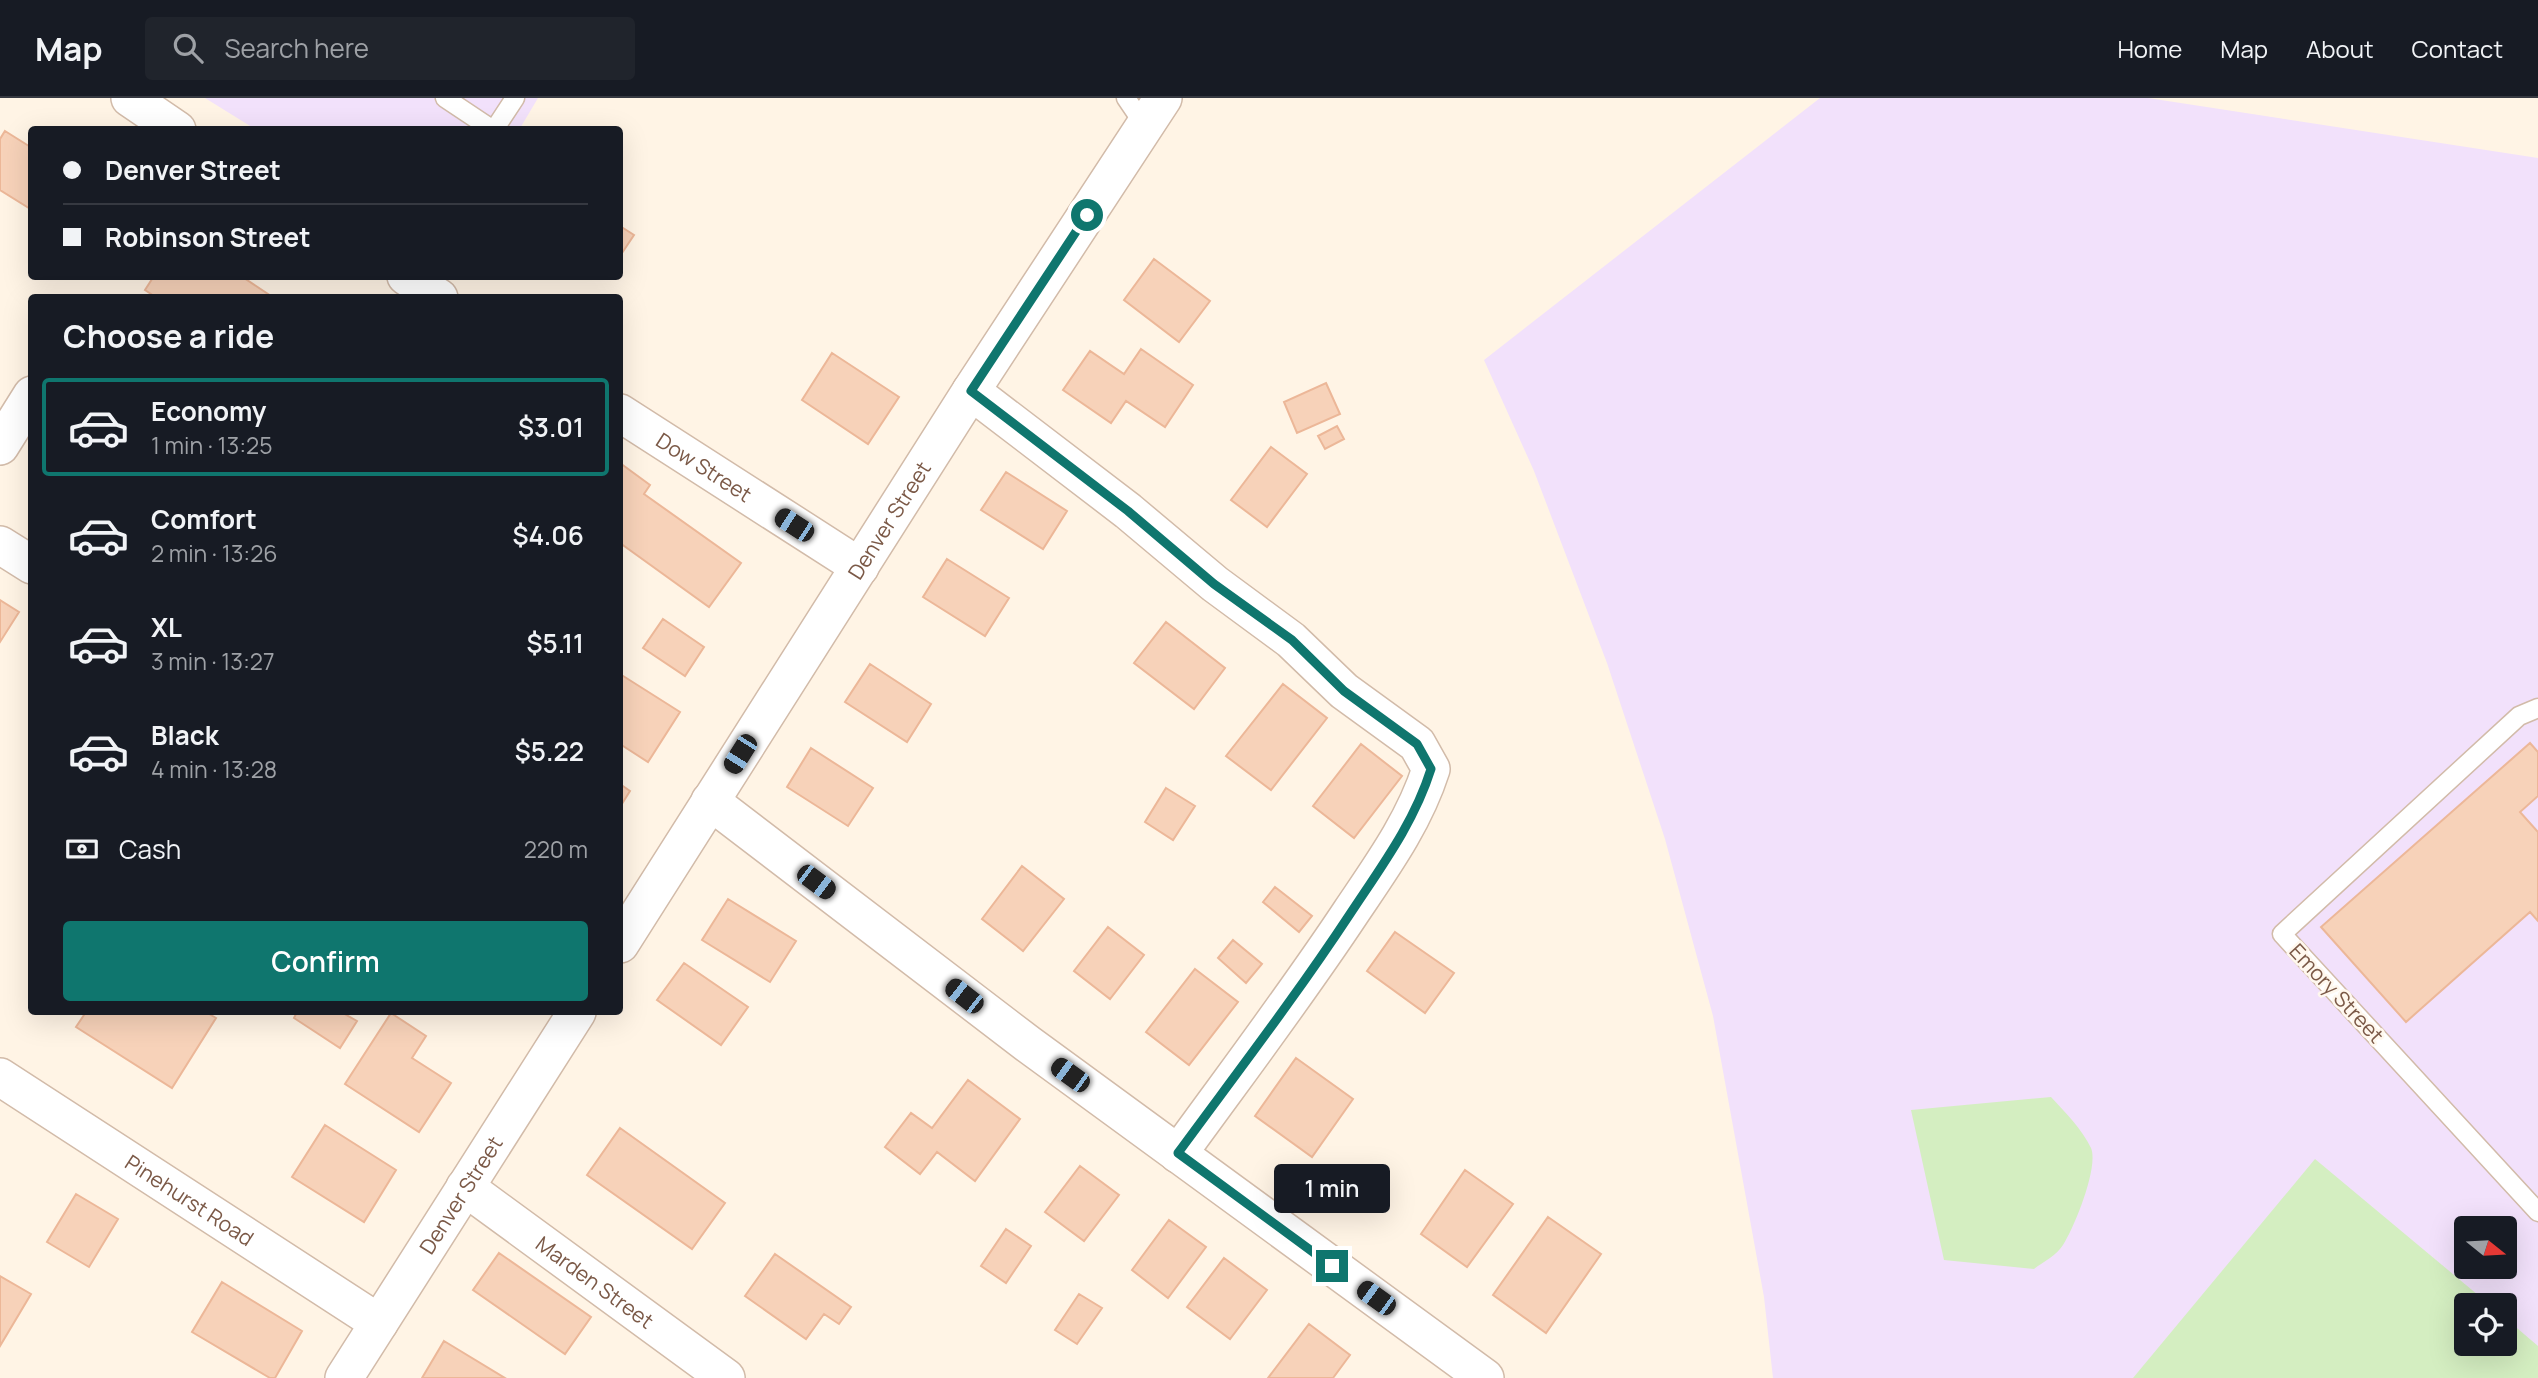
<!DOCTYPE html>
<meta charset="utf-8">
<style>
:root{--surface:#171b24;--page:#20242c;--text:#f1f3f6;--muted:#9ea1a6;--line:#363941;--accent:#0f766e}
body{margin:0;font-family:Manrope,sans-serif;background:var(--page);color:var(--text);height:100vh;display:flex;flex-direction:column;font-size:26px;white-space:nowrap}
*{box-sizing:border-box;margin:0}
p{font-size:23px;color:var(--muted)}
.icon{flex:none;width:38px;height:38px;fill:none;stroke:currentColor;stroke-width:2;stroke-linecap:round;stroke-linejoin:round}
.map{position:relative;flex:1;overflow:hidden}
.details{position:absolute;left:28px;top:196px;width:595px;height:721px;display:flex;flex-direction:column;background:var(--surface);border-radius:7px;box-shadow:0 7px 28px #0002}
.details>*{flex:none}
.banner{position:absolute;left:28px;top:28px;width:595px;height:154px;border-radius:7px;box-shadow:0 7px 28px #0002;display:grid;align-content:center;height:154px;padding:0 35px;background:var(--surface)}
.needle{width:46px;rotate:108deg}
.fabs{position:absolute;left:2454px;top:1118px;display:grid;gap:14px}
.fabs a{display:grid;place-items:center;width:63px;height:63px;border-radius:7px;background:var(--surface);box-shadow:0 7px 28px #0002;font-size:35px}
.end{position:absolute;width:32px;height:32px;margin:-16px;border:9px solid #0f766e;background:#fff;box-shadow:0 0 0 4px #fff}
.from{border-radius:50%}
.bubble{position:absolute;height:49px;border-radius:7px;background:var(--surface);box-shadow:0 7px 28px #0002;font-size:23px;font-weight:600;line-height:49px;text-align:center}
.car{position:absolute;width:21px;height:42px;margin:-21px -10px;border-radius:9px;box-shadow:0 0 5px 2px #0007;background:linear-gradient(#222 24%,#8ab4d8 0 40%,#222 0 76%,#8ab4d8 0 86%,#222 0)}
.banner b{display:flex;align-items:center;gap:24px;height:66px;font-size:26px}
.banner b+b{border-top:2px solid var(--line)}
.banner i{width:18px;height:18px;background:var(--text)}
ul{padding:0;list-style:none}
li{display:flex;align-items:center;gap:21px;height:98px;margin:0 14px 10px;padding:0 21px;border:4px solid transparent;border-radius:7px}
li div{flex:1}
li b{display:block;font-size:26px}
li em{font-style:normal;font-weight:600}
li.active{border-color:var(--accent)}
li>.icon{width:63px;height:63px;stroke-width:1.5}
h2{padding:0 35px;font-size:32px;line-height:84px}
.pay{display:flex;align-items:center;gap:18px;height:77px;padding:0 35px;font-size:26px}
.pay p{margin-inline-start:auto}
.button{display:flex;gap:14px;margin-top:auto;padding:14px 35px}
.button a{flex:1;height:80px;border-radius:7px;background:var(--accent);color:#fff;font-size:28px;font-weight:600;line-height:80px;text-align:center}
header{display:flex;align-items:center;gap:42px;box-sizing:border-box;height:98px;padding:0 35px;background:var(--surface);border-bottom:2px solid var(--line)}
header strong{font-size:33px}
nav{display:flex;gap:38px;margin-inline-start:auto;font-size:24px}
.search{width:490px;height:63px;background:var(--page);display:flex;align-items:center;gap:18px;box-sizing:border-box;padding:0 24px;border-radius:7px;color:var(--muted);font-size:26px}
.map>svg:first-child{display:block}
.education{fill:#f2e1fb;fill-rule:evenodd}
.green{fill:#d4eec1}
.building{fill:#f7d2b9;stroke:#ecb798;stroke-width:2}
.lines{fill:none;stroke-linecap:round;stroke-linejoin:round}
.lane-casing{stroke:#d2bba9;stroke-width:21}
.street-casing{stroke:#d2bba9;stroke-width:40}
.lane{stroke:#fff;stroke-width:18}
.street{stroke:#fff;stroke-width:37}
.route{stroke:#0f766e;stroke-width:9}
.labels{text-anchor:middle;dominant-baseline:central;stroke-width:5;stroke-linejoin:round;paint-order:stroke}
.street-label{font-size:21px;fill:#7b5947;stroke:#fff8ee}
</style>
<header>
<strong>Map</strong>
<div class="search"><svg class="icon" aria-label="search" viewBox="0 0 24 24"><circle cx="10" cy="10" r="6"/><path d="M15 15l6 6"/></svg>Search here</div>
<nav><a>Home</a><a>Map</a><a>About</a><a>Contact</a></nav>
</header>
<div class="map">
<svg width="2538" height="1280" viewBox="0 0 2538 1280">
<rect width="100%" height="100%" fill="#fff4e5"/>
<path class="education" d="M 205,0 L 538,0 L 519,32 L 255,31 Z
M 1820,0 L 2148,0 L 2538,60 L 2538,1280 L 1773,1280 L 1764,1199 L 1713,918 L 1665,741 L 1607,565 L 1534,373 L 1484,262 ZM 2466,1130 L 2504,1130 L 2504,1169 L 2466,1169 ZM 2466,1208 L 2504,1208 L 2504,1246 L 2466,1246 Z"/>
<path class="green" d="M 2051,999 C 2065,1014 2082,1031 2091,1050 C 2099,1069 2074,1130 2063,1147 C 2057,1157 2043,1164 2034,1171 L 1944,1162 L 1911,1012 Z
M 2315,1061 L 2490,1207 L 2466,1208 L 2466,1246 L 2504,1246 L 2504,1219 L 2538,1248 L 2538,1280 L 2133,1280 Z"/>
<path class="building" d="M 5,33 L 32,50 L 32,112 L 0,92 L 0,41 Z
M 620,128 L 634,137 L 620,158 Z
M 1154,161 L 1210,203 L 1179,244 L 1124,202 Z
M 154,178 L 241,178 L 274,200 L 157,200 L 145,192 Z
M 1141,251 L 1193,287 L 1165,329 L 1126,303 L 1111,325 L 1063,292 L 1090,253 L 1124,276 Z
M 832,255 L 899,299 L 868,346 L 802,302 Z
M 1326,285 L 1340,316 L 1297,335 L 1284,304 Z
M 1337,328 L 1344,341 L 1325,351 L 1318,338 Z
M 1271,349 L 1307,376 L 1267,429 L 1231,402 Z
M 620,365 L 650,387 L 644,396 L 741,465 L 709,509 L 620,445 Z
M 1006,374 L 1067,413 L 1043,451 L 981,412 Z
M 947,461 L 1009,500 L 985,538 L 923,499 Z
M 0,502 L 19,514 L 0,544 Z
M 663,521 L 704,549 L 685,578 L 643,550 Z
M 1166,524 L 1225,570 L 1194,611 L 1134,565 Z
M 870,566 L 931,606 L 907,644 L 845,604 Z
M 620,576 L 680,614 L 648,664 L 620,646 Z
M 1283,586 L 1327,620 L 1271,692 L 1226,658 Z
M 2530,645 L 2538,654 L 2538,698 L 2520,714 L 2538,734 L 2538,823 L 2530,814 L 2406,924 L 2321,829 Z
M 1361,646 L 1402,678 L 1354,740 L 1313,708 Z
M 811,650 L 873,690 L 848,728 L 787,689 Z
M 620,686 L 630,693 L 620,709 Z
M 1166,690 L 1195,708 L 1173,742 L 1145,724 Z
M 1022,768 L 1064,801 L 1023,853 L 982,821 Z
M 1275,789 L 1312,818 L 1299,834 L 1263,804 Z
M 728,801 L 796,843 L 770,884 L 702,842 Z
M 1108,829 L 1144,857 L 1110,901 L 1074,873 Z
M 1395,834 L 1454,875 L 1425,915 L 1367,873 Z
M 1233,842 L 1262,866 L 1246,885 L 1218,860 Z
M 684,865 L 748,909 L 721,947 L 657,902 Z
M 1195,871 L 1238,904 L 1189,967 L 1146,934 Z
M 86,914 L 206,914 L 216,920 L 172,990 L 76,929 Z
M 297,914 L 341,914 L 357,923 L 340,950 L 294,920 Z
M 391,915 L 426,938 L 412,960 L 451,985 L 419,1034 L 345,986 Z
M 1296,960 L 1353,1001 L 1312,1059 L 1255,1018 Z
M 968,982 L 1020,1021 L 975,1083 L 937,1054 L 920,1076 L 885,1049 L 911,1015 L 932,1030 Z
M 325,1027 L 396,1072 L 364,1124 L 292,1079 Z
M 620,1030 L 725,1105 L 692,1151 L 587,1077 Z
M 1080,1068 L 1119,1097 L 1084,1143 L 1045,1114 Z
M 1465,1072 L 1513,1106 L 1467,1169 L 1421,1136 Z
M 76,1096 L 118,1121 L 89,1169 L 47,1144 Z
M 1548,1119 L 1601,1156 L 1546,1235 L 1493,1197 Z
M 1169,1122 L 1206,1149 L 1168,1200 L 1132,1172 Z
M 1006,1131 L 1031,1148 L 1006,1185 L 981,1168 Z
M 499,1155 L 591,1219 L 565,1256 L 473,1192 Z
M 775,1156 L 851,1209 L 839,1226 L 824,1216 L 806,1241 L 745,1198 Z
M 1224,1160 L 1267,1192 L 1230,1241 L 1187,1209 Z
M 0,1178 L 31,1196 L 0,1248 Z
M 222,1184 L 302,1233 L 275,1280 L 270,1280 L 192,1234 Z
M 1079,1196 L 1102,1210 L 1077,1246 L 1055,1232 Z
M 1309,1226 L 1350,1257 L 1333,1280 L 1268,1280 Z
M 444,1243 L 505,1280 L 422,1280 Z"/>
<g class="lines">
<defs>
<path id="lane" d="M 445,0 L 493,32
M 1126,0 L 1145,28
M 494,32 L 515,0
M 2538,610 L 2519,618 L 2282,836 L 2538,1114"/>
<g id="street">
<path d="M 130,0 L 177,32"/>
<path d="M 406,178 L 439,200"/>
<path d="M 971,293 L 1128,413 L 1215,486 L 1291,542 L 1344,593 L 1417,646 L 1431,671 C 1414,724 1382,768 1351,814 C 1296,897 1236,976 1178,1056"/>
<path id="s1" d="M 620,315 L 860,469"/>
<path d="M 0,348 L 32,297"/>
<path d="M 0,447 L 32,467"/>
<path d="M 710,703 L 1028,946 L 1485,1280"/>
<path id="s2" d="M 620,846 L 971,293 L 1163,0"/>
<path id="s3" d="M 0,979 L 379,1225"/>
<path id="s4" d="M 465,1089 L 726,1280"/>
<path id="s5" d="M 344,1280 L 577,914"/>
</g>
</defs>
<use href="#lane" class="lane-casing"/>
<use href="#street" class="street-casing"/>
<use href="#lane" class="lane"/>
<use href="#street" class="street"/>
</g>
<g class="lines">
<path class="route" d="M 1087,117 L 971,293 L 1128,413 L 1214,486 L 1292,542 L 1344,593 L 1417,646 L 1431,671 C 1414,725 1381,769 1350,816 C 1296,898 1236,976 1178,1055 L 1332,1168"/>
</g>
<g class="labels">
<g class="street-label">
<text stroke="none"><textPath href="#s1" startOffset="100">Dow Street</textPath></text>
<text stroke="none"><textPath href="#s2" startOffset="502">Denver Street</textPath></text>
<text transform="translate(2337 895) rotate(47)">Emory Street</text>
<text stroke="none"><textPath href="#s5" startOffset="217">Denver Street</textPath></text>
<text stroke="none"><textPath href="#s3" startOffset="226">Pinehurst Road</textPath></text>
<text stroke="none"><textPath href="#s4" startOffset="161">Marden Street</textPath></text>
</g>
</g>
</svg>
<div class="fabs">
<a><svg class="needle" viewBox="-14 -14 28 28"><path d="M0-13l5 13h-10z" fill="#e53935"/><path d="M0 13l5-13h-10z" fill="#9ea1a6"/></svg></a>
<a><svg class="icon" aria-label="locate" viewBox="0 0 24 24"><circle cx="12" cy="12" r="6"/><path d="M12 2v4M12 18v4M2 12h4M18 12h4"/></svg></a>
</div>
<i class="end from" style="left:1087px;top:117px"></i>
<i class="end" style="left:1332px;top:1168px"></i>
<div class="bubble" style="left:1274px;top:1066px;width:116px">1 min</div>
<i class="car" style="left:794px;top:427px;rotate:303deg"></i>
<i class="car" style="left:740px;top:656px;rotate:212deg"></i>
<i class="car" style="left:816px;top:784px;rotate:127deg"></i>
<i class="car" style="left:964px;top:898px;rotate:308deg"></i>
<i class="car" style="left:1070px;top:977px;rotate:306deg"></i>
<i class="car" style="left:1376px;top:1200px;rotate:306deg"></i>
<div class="banner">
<b><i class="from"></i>Denver Street</b>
<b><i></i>Robinson Street</b>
</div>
<section class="details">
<h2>Choose a ride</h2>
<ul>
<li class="active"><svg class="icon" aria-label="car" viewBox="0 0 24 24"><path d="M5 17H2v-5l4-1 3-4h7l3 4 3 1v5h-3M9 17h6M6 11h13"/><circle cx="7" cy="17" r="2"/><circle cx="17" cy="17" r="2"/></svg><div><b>Economy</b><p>1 min · 13:25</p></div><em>$3.01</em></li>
<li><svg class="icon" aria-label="car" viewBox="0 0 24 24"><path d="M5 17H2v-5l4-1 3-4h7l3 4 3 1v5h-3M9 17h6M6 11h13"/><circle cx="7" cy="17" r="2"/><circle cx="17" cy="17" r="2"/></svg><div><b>Comfort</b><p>2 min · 13:26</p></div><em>$4.06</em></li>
<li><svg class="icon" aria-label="car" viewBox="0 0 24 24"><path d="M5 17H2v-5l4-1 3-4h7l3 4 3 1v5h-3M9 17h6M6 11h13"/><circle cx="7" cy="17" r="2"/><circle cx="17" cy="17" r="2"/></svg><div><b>XL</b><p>3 min · 13:27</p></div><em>$5.11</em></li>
<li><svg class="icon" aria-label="car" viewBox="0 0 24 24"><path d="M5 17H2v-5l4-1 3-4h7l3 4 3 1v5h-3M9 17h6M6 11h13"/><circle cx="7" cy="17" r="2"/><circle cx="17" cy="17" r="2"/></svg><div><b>Black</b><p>4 min · 13:28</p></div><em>$5.22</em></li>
</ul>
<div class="pay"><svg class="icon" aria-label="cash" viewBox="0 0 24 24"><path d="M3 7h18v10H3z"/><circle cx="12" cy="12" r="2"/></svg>Cash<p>220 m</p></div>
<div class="button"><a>Confirm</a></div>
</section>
</div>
